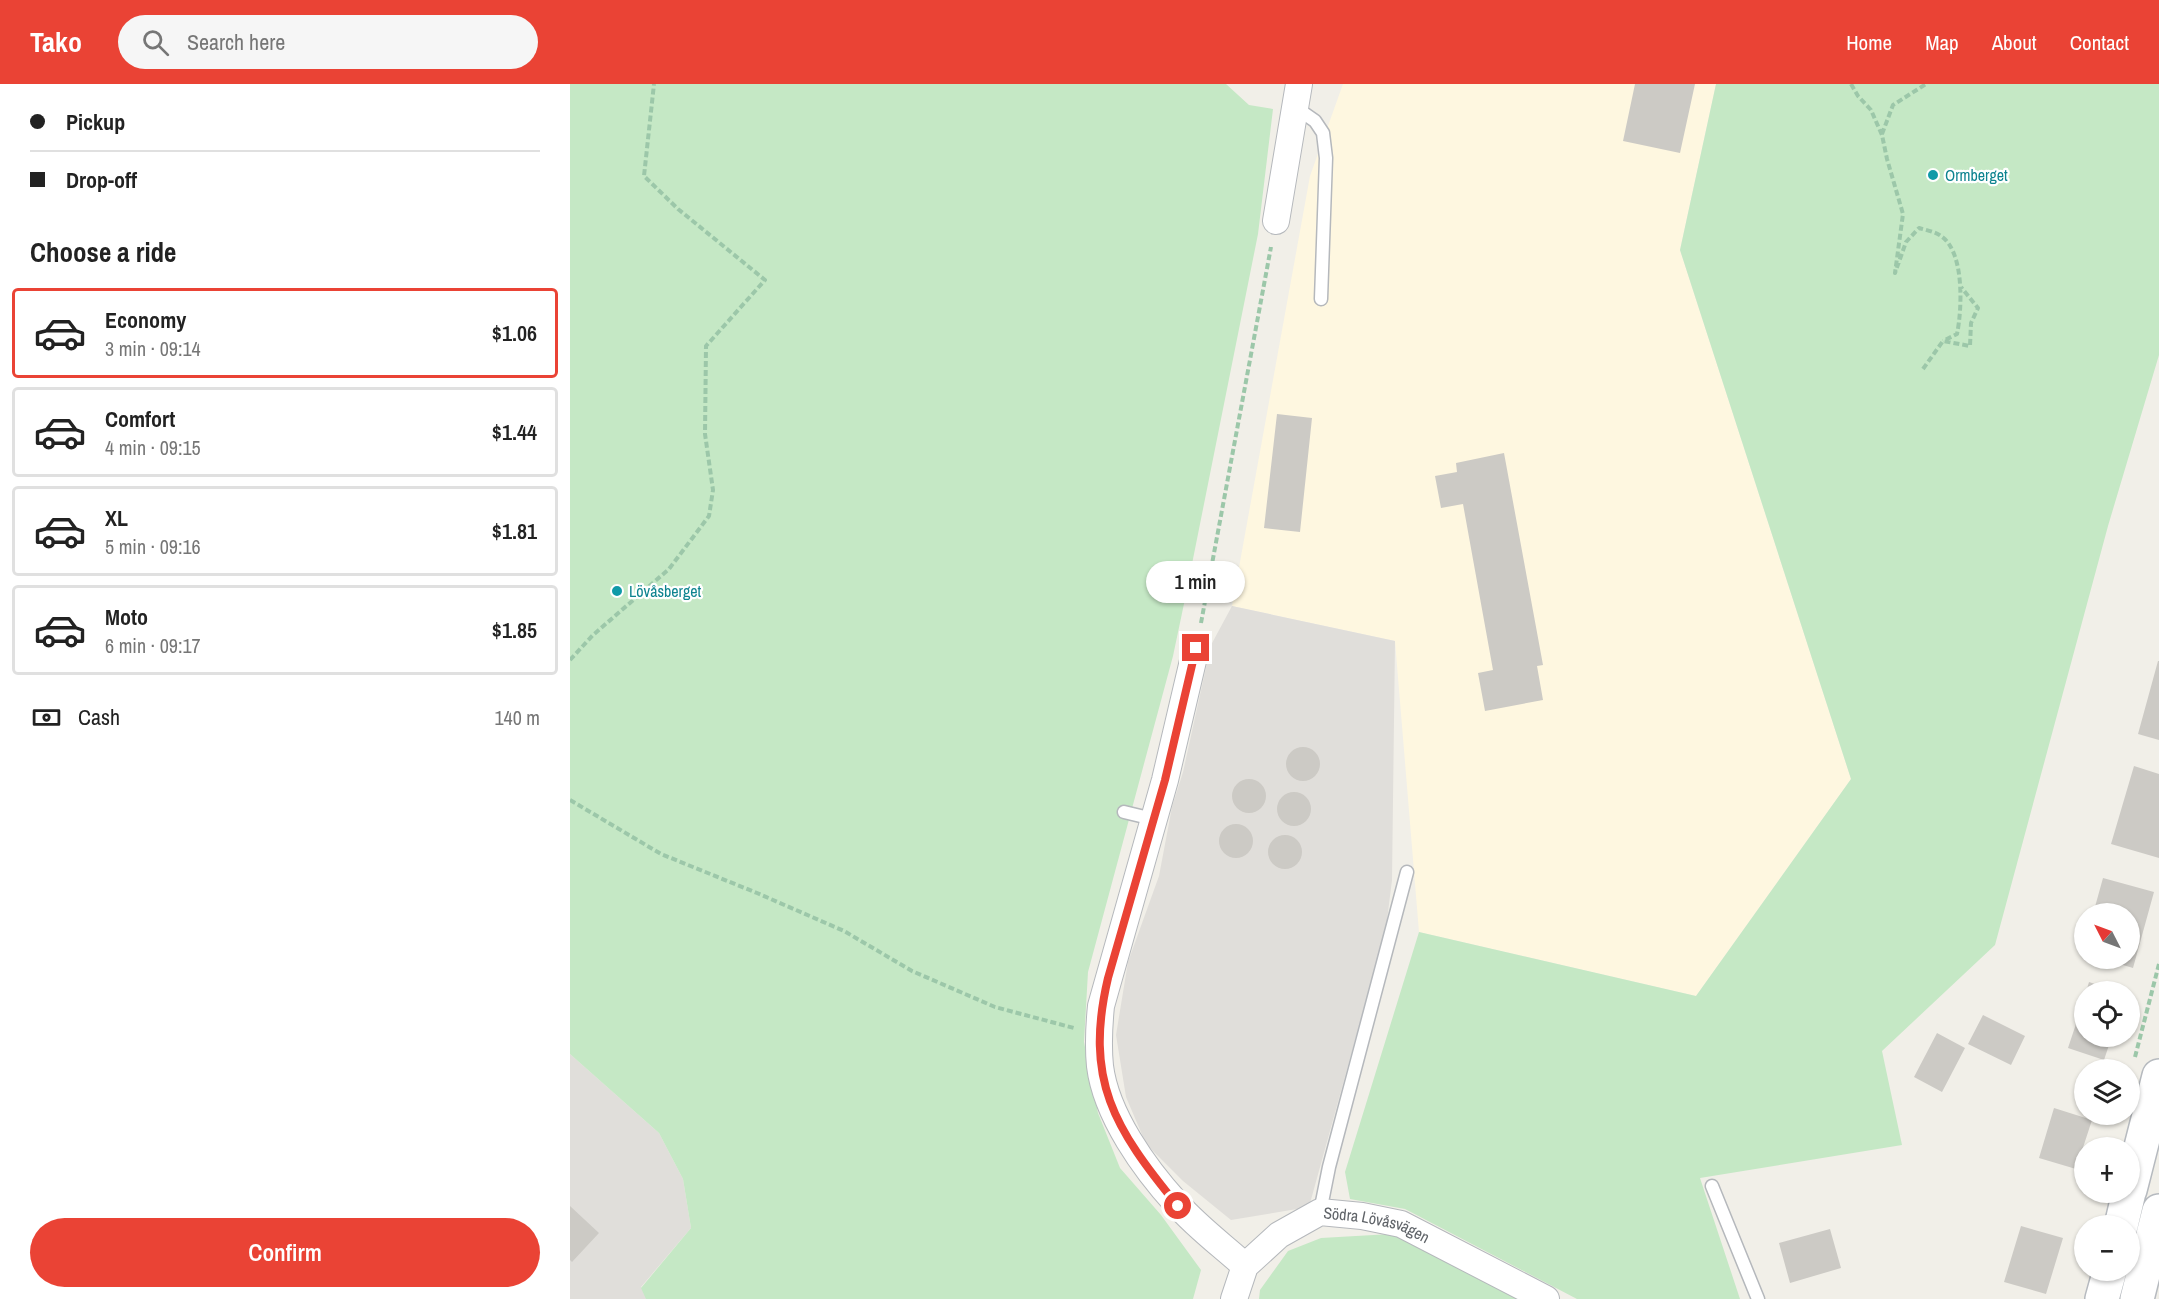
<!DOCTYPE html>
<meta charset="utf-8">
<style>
:root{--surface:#fff;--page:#f6f6f6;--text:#222;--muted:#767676;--line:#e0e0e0;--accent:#ea4335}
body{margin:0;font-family:"Archivo Narrow",sans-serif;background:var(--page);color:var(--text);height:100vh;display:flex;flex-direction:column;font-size:22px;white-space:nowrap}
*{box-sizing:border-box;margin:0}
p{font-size:20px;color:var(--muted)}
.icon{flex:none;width:33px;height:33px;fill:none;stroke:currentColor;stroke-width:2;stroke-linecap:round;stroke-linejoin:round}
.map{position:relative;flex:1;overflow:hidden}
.details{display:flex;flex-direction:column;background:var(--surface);width:570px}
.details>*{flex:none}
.hud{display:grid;align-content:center;height:132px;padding:0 30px;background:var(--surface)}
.needle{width:39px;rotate:312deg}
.controls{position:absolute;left:1504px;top:819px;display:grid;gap:12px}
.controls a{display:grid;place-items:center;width:66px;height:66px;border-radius:50%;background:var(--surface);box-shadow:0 2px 4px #0004;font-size:30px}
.end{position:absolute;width:27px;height:27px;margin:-14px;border:8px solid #ea4335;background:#fff;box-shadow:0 0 0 3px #fff}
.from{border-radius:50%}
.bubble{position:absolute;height:42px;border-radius:21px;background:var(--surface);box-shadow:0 2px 4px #0004;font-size:20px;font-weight:600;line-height:42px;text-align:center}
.hud b{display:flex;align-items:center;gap:21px;height:57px;font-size:22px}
.hud b+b{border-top:2px solid var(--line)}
.hud i{width:15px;height:15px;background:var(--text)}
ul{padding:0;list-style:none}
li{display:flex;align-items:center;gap:18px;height:90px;margin:0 12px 9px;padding:0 18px;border:3px solid var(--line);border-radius:6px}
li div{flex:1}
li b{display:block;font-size:22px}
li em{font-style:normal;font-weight:600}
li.on{border-color:var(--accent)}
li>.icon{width:54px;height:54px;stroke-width:1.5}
h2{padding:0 30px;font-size:27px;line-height:72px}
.pay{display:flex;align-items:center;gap:15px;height:66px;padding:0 30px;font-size:22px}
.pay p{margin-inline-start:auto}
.button{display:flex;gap:12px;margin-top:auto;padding:12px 30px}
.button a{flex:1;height:69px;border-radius:36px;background:var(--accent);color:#fff;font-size:24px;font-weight:600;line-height:69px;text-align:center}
header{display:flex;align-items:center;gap:36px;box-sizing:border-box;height:84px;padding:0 30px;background:var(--accent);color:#fff}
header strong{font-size:28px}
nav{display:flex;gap:33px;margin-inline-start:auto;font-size:21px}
.search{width:420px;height:54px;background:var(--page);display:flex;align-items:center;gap:15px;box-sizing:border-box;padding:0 21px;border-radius:33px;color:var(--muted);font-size:22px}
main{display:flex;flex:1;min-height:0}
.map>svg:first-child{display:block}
.commercial{fill:#fef7e0}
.industrial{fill:#e0deda}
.green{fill:#c5e8c5}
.building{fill:#cccac5}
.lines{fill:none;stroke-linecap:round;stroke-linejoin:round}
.lane-casing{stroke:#b5b8bc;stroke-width:15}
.street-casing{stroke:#b5b8bc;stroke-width:28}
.secondary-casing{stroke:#b6babf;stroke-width:36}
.path{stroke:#9cc7a9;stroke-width:4;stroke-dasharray:6 3;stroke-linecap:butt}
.lane{stroke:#fff;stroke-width:12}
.street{stroke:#fff;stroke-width:26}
.secondary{stroke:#fff;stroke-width:33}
.route{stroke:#ea4335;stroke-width:8}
.culture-dot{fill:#0f9aa8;stroke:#fff;stroke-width:2}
.labels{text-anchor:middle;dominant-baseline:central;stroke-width:4.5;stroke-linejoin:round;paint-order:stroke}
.culture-label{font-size:16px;fill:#0d838f;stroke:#fff;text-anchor:start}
.street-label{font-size:16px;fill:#5f6368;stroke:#fff}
</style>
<header>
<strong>Tako</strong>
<div class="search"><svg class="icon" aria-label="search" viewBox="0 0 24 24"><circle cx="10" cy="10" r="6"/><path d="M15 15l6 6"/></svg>Search here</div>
<nav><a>Home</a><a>Map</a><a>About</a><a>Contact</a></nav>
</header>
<main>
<section class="details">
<div class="hud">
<b><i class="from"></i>Pickup</b>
<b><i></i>Drop-off</b>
</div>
<h2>Choose a ride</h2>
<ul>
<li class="on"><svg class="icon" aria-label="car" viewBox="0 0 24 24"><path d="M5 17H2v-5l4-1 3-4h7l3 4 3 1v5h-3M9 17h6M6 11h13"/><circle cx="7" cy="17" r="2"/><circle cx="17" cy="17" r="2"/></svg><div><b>Economy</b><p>3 min · 09:14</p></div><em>$1.06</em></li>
<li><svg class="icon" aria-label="car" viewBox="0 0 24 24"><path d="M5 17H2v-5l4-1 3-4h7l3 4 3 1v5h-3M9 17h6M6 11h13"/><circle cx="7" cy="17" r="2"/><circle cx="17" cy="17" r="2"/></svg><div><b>Comfort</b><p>4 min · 09:15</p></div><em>$1.44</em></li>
<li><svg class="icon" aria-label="car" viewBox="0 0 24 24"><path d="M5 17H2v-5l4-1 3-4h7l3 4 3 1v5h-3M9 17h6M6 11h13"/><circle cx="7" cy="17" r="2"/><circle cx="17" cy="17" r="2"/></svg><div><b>XL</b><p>5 min · 09:16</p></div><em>$1.81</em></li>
<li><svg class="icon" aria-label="car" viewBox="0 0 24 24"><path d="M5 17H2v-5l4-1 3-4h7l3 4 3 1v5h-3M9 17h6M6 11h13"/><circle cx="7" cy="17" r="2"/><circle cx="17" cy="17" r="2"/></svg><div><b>Moto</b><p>6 min · 09:17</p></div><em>$1.85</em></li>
</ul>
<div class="pay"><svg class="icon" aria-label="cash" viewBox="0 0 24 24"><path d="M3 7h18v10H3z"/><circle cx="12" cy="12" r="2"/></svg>Cash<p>140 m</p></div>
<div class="button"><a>Confirm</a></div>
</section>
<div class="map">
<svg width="1589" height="1215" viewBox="0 0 1589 1215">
<rect width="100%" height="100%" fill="#f1efe8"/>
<path class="commercial" d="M 773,0 L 1146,0 L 1110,166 L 1281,695 L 1126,912 L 849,848 L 825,557 L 662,522 L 740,92 Z"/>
<path class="industrial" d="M 662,522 L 825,557 L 822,796 L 816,844 L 739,1123 L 661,1136 L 613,1097 L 576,1060 L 556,1013 L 546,951 L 558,878 L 589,792 L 602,723 L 613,688 L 641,561 Z
M 0,970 L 89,1049 L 113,1095 L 121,1144 L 71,1203 L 80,1215 L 0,1215 Z"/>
<path class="green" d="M 0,0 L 656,0 L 679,21 L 703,25 L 688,150 L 615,515 L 603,572 L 518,888 L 514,958 L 528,1029 L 550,1084 L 591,1131 L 631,1186 L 623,1215 L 76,1215 L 71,1204 L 121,1144 L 113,1095 L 89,1049 L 0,970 Z
M 1146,0 L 1589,0 L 1589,271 L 1538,442 L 1425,861 L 1312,967 L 1332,1061 L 1130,1094 L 1170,1215 L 1007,1215 L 835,1125 L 780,1115 L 775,1088 L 849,848 L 1126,912 L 1281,695 L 1110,166 Z
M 821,1150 L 950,1215 L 689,1215 L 690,1206 L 718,1167 L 751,1154 Z"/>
<path class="building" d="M 1065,0 L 1125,0 L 1110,69 L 1053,57 Z
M 707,330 L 742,334 L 730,448 L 694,444 Z
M 934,369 L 973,581 L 967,582 L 973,616 L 915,627 L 908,589 L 923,586 L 893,420 L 871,424 L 865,392 L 887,388 L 886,379 Z
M 1588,577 L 1589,577 L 1589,656 L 1568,650 Z
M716 680a17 17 0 1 1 34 0a17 17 0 1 1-34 0Z
M 1564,682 L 1589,690 L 1589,774 L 1541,760 Z
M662 712a17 17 0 1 1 34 0a17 17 0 1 1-34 0Z
M707 725a17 17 0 1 1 34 0a17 17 0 1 1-34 0Z
M649 757a17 17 0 1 1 34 0a17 17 0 1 1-34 0Z
M698 768a17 17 0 1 1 34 0a17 17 0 1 1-34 0Z
M 1533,794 L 1584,808 L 1563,884 L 1533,875 L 1560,874 L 1560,830 L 1523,830 Z
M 1519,898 L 1546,907 L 1546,908 L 1516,908 Z
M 1515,913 L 1515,952 L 1542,952 L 1534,976 L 1498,964 Z
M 1413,931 L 1455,952 L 1441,981 L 1398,960 Z
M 1367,949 L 1395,964 L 1372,1008 L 1344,993 Z
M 1484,1024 L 1522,1036 L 1506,1085 L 1469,1074 Z
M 0,1122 L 29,1149 L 2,1178 L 0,1176 Z
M 1451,1142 L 1493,1154 L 1476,1210 L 1434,1198 Z
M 1260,1145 L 1271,1184 L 1220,1199 L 1209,1159 Z"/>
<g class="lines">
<defs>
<path id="lane" d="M 725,23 L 745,37 L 753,49 L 756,74 L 751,215
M 554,728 L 583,735
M 1142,1102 L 1188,1215
M 750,1128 L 759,1083 L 837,788"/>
<g id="street">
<path d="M 706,137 L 729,0"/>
<path d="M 626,564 L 595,696 L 531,922 C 529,942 528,962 530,982 C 536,1031 575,1085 607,1120 C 627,1143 653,1162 675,1182"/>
<path id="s1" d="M 664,1215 L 675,1182 L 709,1151 L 750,1128 L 792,1132 L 831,1140 L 976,1215"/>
</g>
<path id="secondary" d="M 1560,1106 L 1589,992
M 1551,1142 L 1559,1108
M 1532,1215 L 1540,1186
M 1567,1215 L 1589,1127"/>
</defs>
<use href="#lane" class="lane-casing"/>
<use href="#street" class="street-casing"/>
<use href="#secondary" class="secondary-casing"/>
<path class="path" d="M 1281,0 L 1288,12 L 1301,26 L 1312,51 L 1317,75 L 1333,130 L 1325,189 L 1336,158 L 1349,144 C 1356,146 1366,148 1371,152 C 1395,168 1392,226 1387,250 L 1373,257
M 1312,50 L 1323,21 L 1356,0
M 1353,285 L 1373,257 L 1400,262 L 1401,239 L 1408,224 L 1391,203
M 631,539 L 701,163
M 0,576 L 23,551 L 99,485 L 139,432 L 143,406 L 135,350 L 136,262 L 195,196 L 108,125 L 74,92 L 84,0
M 0,716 L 91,770 L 187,809 L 274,847 L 342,887 L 425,923 L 504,944
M 1565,973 L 1589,880"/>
<use href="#lane" class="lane"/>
<use href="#street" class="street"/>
<use href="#secondary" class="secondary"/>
</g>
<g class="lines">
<path class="route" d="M 608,1122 C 544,1044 514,996 538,894 L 595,696 L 626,564"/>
</g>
<g class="culture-dot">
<circle cx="1363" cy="91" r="6"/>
<circle cx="47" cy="507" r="6"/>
</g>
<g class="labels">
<g class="culture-label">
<text x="1375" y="91">Ormberget</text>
<text x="59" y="507">Lövåsberget</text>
</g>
<g class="street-label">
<text stroke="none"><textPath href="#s1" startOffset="186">Södra Lövåsvägen</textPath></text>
</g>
</g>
</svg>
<div class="controls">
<a><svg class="needle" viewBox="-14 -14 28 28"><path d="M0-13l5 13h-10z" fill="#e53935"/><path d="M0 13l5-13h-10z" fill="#767676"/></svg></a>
<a><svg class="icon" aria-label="locate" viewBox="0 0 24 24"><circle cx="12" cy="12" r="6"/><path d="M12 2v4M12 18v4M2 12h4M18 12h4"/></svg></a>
<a><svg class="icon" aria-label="layers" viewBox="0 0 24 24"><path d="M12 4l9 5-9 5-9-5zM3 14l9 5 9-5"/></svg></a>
<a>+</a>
<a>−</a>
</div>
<i class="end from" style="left:608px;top:1122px"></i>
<i class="end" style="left:626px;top:564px"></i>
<div class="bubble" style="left:576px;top:477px;width:99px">1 min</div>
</div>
</main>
